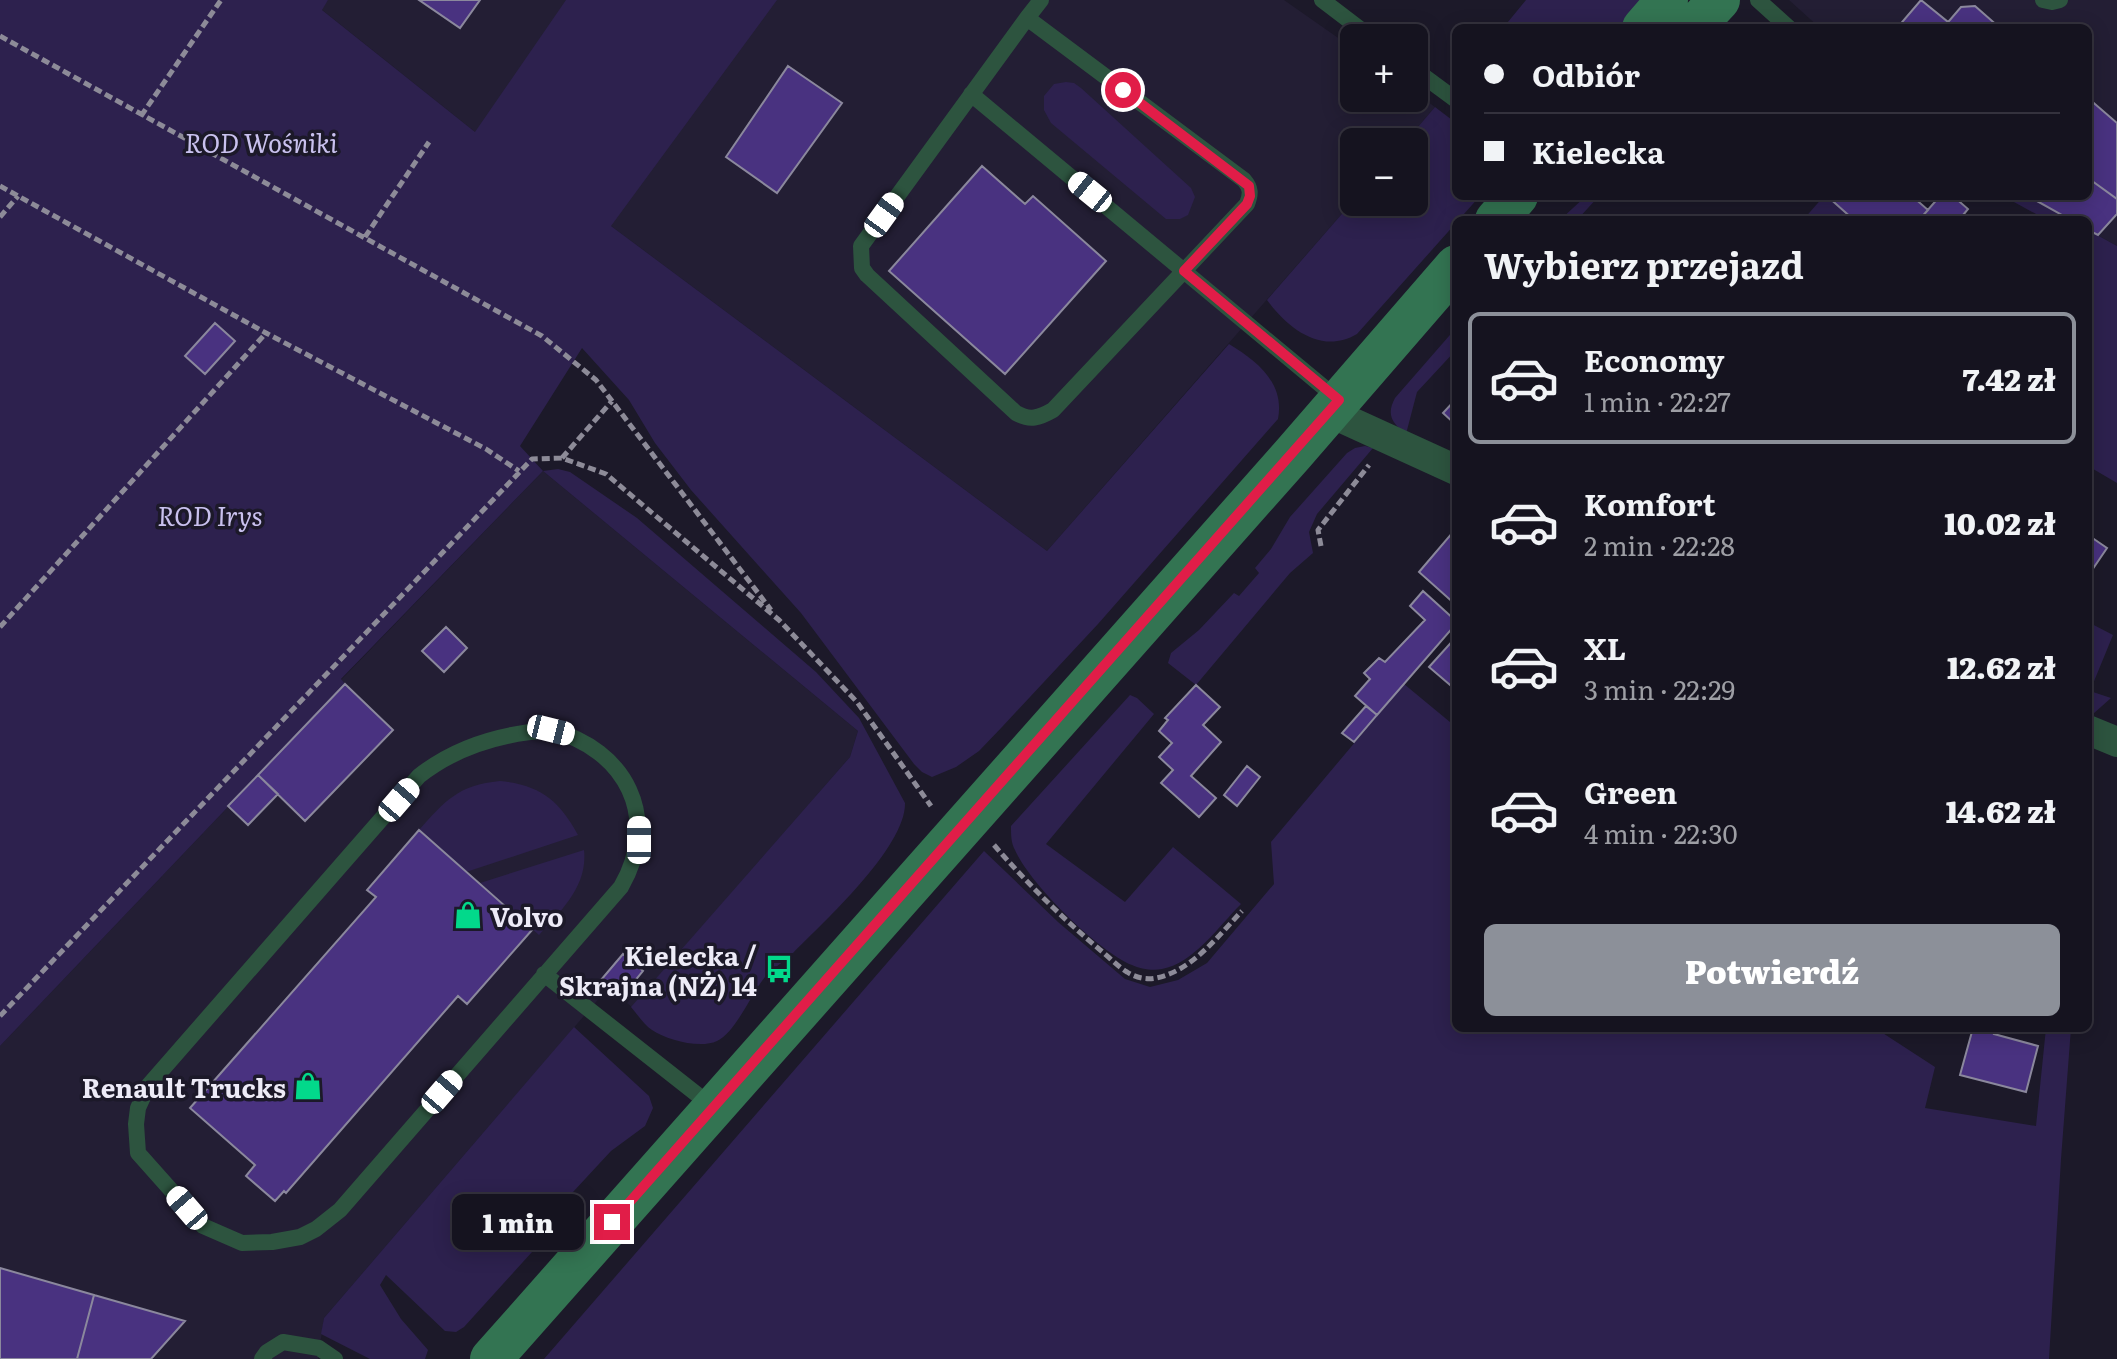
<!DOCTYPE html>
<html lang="pl">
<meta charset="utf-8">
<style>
:root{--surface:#15131f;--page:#22202c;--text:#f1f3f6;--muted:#9d9ea4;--line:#34323d;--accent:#8c9099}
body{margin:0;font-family:Literata,serif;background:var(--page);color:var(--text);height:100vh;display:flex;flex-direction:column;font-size:30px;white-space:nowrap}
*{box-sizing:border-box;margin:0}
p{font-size:26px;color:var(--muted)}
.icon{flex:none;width:44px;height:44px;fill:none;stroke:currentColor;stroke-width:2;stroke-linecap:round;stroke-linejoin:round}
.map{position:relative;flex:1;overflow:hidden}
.side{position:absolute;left:1452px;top:216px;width:640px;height:816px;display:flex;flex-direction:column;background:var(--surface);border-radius:12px;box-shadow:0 4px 20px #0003,0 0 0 2px var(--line)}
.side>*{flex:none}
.guide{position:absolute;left:1452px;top:24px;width:640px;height:176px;border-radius:12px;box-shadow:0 4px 20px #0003,0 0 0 2px var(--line);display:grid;align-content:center;height:176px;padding:0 32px;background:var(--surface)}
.buttons{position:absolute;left:1340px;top:24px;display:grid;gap:16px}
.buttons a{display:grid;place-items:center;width:88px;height:88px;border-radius:12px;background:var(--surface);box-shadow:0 4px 20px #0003,0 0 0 2px var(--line);font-size:40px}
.end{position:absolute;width:36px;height:36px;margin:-18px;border:10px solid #e11d48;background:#fff;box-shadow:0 0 0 4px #fff}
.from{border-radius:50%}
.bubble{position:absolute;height:56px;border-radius:12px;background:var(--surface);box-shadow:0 4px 20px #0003,0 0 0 2px var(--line);font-size:26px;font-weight:800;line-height:56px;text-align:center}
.car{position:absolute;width:24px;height:48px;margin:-24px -12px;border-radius:10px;box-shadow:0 0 6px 2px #0007;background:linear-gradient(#fff 24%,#345 0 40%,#fff 0 76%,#345 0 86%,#fff 0)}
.guide b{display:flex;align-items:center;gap:28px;height:76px;font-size:30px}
.guide b+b{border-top:2px solid var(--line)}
.guide i{width:20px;height:20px;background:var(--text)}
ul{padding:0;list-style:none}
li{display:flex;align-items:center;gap:24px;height:132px;margin:0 16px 12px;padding:0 16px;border:4px solid transparent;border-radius:12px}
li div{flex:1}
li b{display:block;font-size:30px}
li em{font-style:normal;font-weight:800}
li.selected{border-color:var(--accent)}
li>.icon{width:72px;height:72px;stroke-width:1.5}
h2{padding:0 32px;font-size:36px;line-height:96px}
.button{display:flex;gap:16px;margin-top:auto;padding:16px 32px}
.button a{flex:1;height:92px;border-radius:12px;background:var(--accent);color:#fff;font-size:32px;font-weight:800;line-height:92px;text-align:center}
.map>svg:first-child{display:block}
.built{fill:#231e34}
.green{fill:#2d214e}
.building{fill:#493280;stroke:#8b889d;stroke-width:2}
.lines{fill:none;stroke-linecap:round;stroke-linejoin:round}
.path{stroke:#8d8b98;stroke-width:5;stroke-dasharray:8 4;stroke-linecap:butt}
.service{stroke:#2d543f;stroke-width:16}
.minor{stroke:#2d543f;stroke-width:30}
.secondary{stroke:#337452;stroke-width:42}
.route{stroke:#e11d48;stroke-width:10}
.labels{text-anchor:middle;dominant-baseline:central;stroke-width:7;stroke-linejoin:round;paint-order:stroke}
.park-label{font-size:26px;font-style:italic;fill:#c9c1ee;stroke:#1c1929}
.poi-label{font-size:26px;font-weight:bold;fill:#edebf7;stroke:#1c1929;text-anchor:end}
</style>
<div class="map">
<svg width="2117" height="1359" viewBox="0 0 2117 1359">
<rect width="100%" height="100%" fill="#1c1929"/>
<path class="built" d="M 328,0 L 1284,0 L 1354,49 L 1354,98 L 1414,98 L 1414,92 L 1435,107 L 1405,142 L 1354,142 L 1354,200 L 1047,551 L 611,226 L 475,132 L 321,9 Z
M 1789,0 L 2117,0 L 2117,246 L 2088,230 L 2088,28 L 1820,28 Z
M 543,471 L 858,731 L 850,757 L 632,1007 L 608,988 L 324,1318 L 318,1359 L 0,1359 L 0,1046 L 345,684 L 341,680 Z"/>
<path class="green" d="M 0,0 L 328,0 L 322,10 L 475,132 L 566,0 L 777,0 L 611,226 L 1047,551 L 1229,344 C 1257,361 1285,383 1278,419 L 1098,624 L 1002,727 L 979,751 L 956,767 L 932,777 L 922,772 L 914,764 L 801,613 L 691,490 L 655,443 L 629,400 L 582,348 L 520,446 L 543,471 L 558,469 L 570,472 L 637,518 L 816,672 L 859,718 L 905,803 C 906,847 824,922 793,953 C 784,962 773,968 765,977 C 751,994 736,1032 717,1041 C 700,1049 667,1040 652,1030 C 644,1025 638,1015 631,1007 L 850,757 L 858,731 L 543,471 L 341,679 L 345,684 L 0,1046 Z
M 1526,0 L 1644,0 L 1620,28 L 1503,28 Z
M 1066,82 L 1074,83 L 1081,88 L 1191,188 L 1195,197 L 1188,215 L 1180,219 L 1166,219 L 1051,123 L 1044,110 L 1044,96 L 1054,84 Z
M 1435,107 L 1456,123 L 1456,196 L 1480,196 L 1357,334 C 1321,355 1288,328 1267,300 L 1354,200 L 1354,202 L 1414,202 L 1414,142 L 1405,142 Z
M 1586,196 L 1599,196 L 1577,220 L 1560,220 Z
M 1824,196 L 1827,196 L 1854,220 L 1803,220 Z
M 2003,196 L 2028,196 L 2071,220 L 2047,220 Z
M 2088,230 L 2117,246 L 2117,483 L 2088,466 Z
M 1456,328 L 1456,350 L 1417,392 L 1406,434 C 1392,423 1386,415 1395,398 Z
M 1365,446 L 1373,448 L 1317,514 L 1309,532 L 1313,553 L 1290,573 L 1196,685 L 1168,663 L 1171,653 L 1199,630 L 1234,593 L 1239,596 L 1259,573 L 1255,568 L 1271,549 L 1290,517 L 1347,453 L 1355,448 Z
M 2088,622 L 2113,635 L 2090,691 L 2111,698 L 2093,714 L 2088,713 Z
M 1404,684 L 1456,727 L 1456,1028 L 1875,1028 L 1935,1067 L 1925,1108 L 2036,1126 L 2046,1028 L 2071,1028 L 2061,1159 L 2049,1359 L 544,1359 L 984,851 L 1058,922 L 1125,979 L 1150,987 L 1178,980 L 1207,963 L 1274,884 L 1271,842 Z
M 1130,695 L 1137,698 L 1154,714 L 1046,844 L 1125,902 L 1173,847 L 1241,904 C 1219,926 1194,963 1162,969 C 1153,971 1140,969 1132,965 C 1098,951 1030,884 1015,850 C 1011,843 1011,835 1011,826 Z
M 500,781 C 540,785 559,800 578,835 L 466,872 L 419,830 C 445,801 458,785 500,781 Z
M 584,850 C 588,886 561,911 539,935 L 480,883 Z
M 574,1027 L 649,1096 L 653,1108 L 645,1126 L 611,1151 L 548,1219 L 532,1252 L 464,1327 L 456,1332 L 445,1331 L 386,1275 L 380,1285 L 401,1319 L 428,1350 L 425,1359 L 370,1359 L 321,1334 L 324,1318 Z"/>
<path class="building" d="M 419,0 L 480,0 L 460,28 Z
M 1921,0 L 1948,22 L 1943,28 L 1897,28 Z
M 1975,6 L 2000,28 L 1943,28 L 1961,7 Z
M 788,66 L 842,103 L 777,193 L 726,157 Z
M 2088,98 L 2117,123 L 2117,199 L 2088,178 Z
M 982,166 L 1025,204 L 1033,196 L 1106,261 L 1005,374 L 889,271 Z
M 2088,178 L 2117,199 L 2117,214 L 2098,235 L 2088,230 L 2088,220 L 2071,220 L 2028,196 L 2088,196 Z
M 1827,196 L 1912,196 L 1928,210 L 1919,220 L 1854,220 Z
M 1940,196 L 1953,196 L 1968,209 L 1959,220 L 1919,220 Z
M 215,323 L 235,341 L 205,374 L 185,356 Z
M 1456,399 L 1456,425 L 1443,413 Z
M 1453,532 L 1456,534 L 1456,605 L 1419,572 Z
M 2088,535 L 2107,548 L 2088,576 Z
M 1423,591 L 1456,621 L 1456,624 L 1377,715 L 1355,696 L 1370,679 L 1364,673 L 1379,658 L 1385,662 L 1425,620 L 1410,606 Z
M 446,627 L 467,648 L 444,672 L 422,651 Z
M 1456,637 L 1456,690 L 1429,667 Z
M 345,684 L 393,730 L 305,821 L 258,775 Z
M 1196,685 L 1220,707 L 1203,725 L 1221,742 L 1191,776 L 1216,798 L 1199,817 L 1161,783 L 1173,770 L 1159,757 L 1172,743 L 1159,731 L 1168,720 L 1165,718 Z
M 1366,706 L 1377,715 L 1354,742 L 1342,733 Z
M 1247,766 L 1260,777 L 1237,806 L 1224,795 Z
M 258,775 L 278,794 L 248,825 L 228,806 Z
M 419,830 L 532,930 L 467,1004 L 458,996 L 286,1193 L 284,1191 L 275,1201 L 246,1176 L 255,1165 L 190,1108 L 376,897 L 367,890 Z
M 623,954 L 643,971 L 621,998 L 601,980 Z
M 1973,1028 L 1996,1028 L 1994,1034 L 2038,1046 L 2026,1092 L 1960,1075 Z
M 0,1268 L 94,1295 L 77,1359 L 0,1359 Z
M 94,1295 L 185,1321 L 151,1359 L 77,1359 Z"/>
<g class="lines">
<path class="path" d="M 0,36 L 542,336 L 596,380 L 771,610
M 141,116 L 221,0
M 0,186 L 266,333 L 486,449 L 519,471
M 0,217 L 18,196
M 365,237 L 429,142
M 562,458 L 612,401
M 1321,546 L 1318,530 L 1369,465
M 0,627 L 266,333
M 994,845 C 1027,883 1061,917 1099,949 C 1108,956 1117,966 1127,972 C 1136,978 1147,980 1156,978 C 1192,971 1218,936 1242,911
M 0,1016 L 532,459 L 562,458 L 606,474 L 779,620 L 857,702 L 931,806"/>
<path class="service" d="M 1322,0 L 1372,38
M 1758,0 L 1789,28
M 2043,0 L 2052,2 L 2060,0
M 1027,18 L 1244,180 C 1251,188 1251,194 1247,204 L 1053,410 C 1039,418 1030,421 1016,413 L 867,275 L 862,268 L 861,246 L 1027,18 L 1041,0
M 1414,69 L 1456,100
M 971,94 L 1339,400
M 551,730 C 626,749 661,818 621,887 L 340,1210 L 316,1229 L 300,1237 L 272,1242 L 242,1243 L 203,1226 L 138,1153 L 136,1124 L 138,1108 L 148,1086 L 419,776 C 457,746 503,733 551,730 Z
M 544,974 L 713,1107
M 262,1359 L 267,1352 L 283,1342 L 319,1348 L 335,1359"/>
<path class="minor" d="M 1329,412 L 1456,470
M 2088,730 L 2117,742"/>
<path class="secondary" d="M 1643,28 L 1667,0
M 1693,28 L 1719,0
M 1496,220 L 1517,196
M 491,1359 L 1293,454 L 1456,266"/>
</g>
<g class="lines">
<path class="route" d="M 612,1222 L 1339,400 L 1184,271 L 1247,204 L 1250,196 L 1249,186 L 1123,90"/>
</g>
<defs>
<symbol id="shop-bare" viewBox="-9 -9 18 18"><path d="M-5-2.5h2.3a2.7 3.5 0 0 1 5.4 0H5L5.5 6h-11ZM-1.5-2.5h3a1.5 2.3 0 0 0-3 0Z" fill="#02d98b" stroke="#1c1929" stroke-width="2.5" paint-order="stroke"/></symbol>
<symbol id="bus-bare" viewBox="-9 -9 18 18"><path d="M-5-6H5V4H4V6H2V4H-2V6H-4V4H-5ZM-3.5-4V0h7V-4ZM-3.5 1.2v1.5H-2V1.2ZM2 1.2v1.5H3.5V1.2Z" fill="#02d98b" stroke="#1c1929" stroke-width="2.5" paint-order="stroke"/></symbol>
</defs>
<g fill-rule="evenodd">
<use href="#shop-bare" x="448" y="895" width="40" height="40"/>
<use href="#bus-bare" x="759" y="949" width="40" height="40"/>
<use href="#shop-bare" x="288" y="1066" width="40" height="40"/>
</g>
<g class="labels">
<g class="park-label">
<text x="261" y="141">ROD Wośniki</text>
<text x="210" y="514">ROD Irys</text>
</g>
<g class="poi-label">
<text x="490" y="915" text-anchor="start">Volvo</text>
<text x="757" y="954">Kielecka /<tspan x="757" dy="30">Skrajna (NŻ) 14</tspan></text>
<text x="286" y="1086">Renault Trucks</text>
</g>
</g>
</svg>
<div class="buttons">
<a>+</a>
<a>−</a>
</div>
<i class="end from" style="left:1123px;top:90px"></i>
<i class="end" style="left:612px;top:1222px"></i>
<div class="bubble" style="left:452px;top:1194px;width:132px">1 min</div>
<i class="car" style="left:1090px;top:192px;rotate:309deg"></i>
<i class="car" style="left:884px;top:215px;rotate:36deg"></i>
<i class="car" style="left:551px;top:730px;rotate:104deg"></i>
<i class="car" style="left:399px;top:800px;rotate:41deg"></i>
<i class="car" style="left:639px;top:840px;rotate:0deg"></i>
<i class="car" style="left:442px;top:1092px;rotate:41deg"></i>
<i class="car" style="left:187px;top:1208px;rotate:319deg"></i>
<div class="guide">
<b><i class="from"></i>Odbiór</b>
<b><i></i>Kielecka</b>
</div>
<section class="side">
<h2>Wybierz przejazd</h2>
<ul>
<li class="selected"><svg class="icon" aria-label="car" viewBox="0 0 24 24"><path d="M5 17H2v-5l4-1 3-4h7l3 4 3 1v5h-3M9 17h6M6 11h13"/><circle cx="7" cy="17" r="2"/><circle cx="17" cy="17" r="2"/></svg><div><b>Economy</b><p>1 min · 22:27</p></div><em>7.42 zł</em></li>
<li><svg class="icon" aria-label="car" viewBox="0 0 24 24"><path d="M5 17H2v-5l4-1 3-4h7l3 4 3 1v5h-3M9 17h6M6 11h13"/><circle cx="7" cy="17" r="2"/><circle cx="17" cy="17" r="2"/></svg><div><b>Komfort</b><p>2 min · 22:28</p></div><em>10.02 zł</em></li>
<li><svg class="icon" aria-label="car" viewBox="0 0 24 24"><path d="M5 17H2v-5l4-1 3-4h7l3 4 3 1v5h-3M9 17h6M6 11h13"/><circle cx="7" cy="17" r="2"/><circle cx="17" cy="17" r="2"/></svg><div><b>XL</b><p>3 min · 22:29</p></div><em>12.62 zł</em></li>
<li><svg class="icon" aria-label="car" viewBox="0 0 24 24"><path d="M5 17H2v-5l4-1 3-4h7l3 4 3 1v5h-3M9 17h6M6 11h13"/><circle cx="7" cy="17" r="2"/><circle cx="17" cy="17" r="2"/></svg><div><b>Green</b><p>4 min · 22:30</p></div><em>14.62 zł</em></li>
</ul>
<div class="button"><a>Potwierdź</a></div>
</section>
</div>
